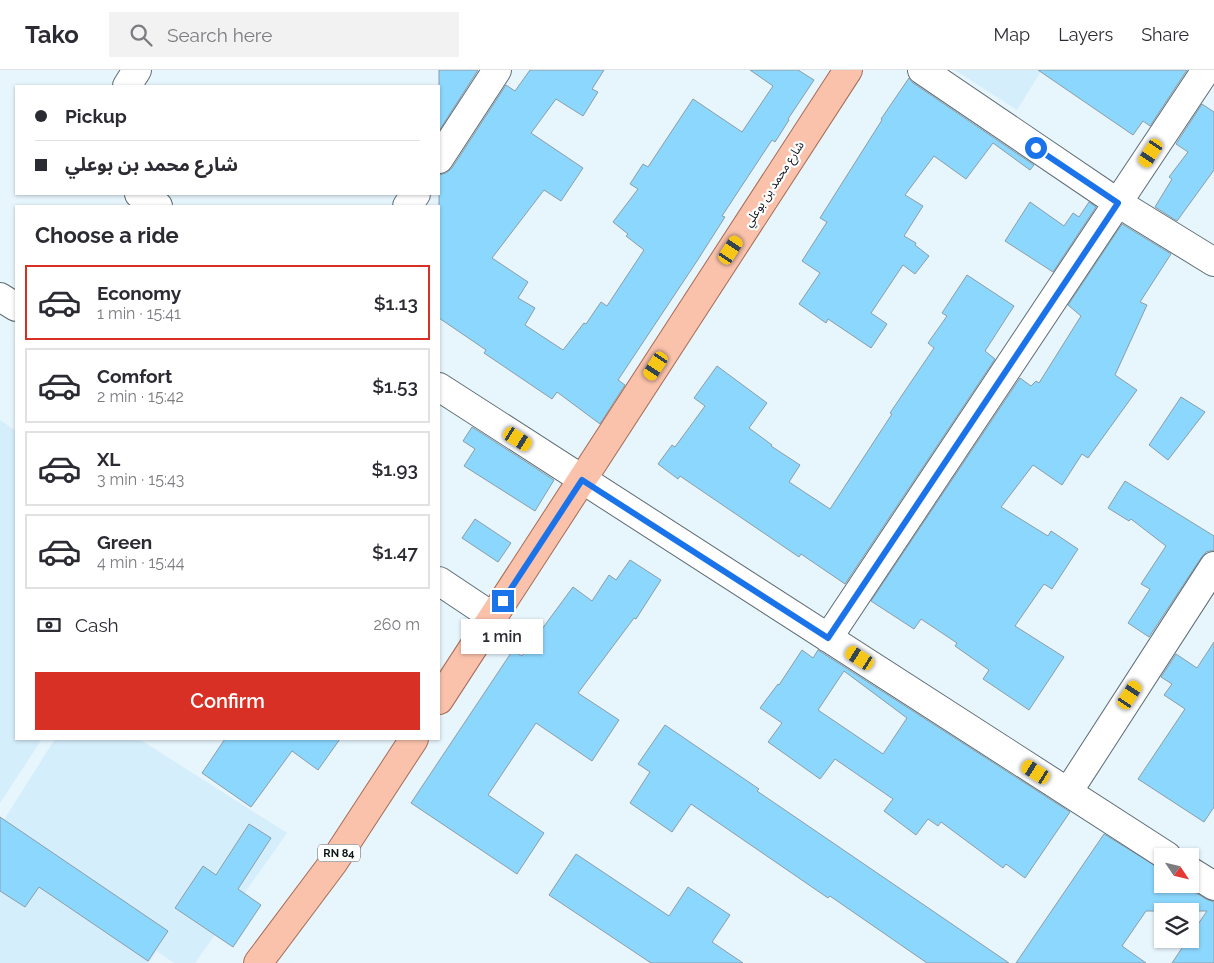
<!DOCTYPE html>
<meta charset="utf-8">
<style>
:root{--surface:#fff;--page:#f2f2f3;--text:#2b2b33;--muted:#7c7c81;--line:#e1e1e2;--accent:#d93025}
body{margin:0;font-family:Raleway,"Noto Sans Arabic",sans-serif;background:var(--page);color:var(--text);height:100vh;display:flex;flex-direction:column;font-size:19px;white-space:nowrap}
*{box-sizing:border-box;margin:0}
p{font-size:16px;color:var(--muted)}
.icon{flex:none;width:28px;height:28px;fill:none;stroke:currentColor;stroke-width:2;stroke-linecap:round;stroke-linejoin:round}
.map{position:relative;flex:1;overflow:hidden}
.details{position:absolute;left:15px;top:135px;width:425px;height:535px;display:flex;flex-direction:column;background:var(--surface);border-radius:0px;box-shadow:0 1px 4px #0004}
.details>*{flex:none}
.guide{position:absolute;left:15px;top:15px;width:425px;height:110px;border-radius:0px;box-shadow:0 1px 4px #0004;display:grid;align-content:center;height:110px;padding:0 20px;background:var(--surface)}
.needle{width:32px;rotate:125deg}
.buttons{position:absolute;left:1154px;top:778px;display:grid;gap:10px}
.buttons a{display:grid;place-items:center;width:45px;height:45px;border-radius:0px;background:var(--surface);box-shadow:0 1px 4px #0004;font-size:25px}
.end{position:absolute;width:22px;height:22px;margin:-11px;border:6px solid #1a73e8;background:#fff;box-shadow:0 0 0 2px #fff}
.from{border-radius:50%}
.bubble{position:absolute;height:35px;border-radius:0px;background:var(--surface);box-shadow:0 1px 4px #0004;font-size:16px;font-weight:600;line-height:35px;text-align:center}
.car{position:absolute;width:15px;height:30px;margin:-15px -8px;border-radius:6px;box-shadow:0 0 4px 1px #0007;background:linear-gradient(#f5c518 24%,#345 0 40%,#f5c518 0 76%,#345 0 86%,#f5c518 0)}
.guide b{display:flex;align-items:center;gap:18px;height:48px;font-size:19px}
.guide b+b{border-top:1px solid var(--line)}
.guide i{width:12px;height:12px;background:var(--text)}
ul{padding:0;list-style:none}
li{display:flex;align-items:center;gap:15px;height:75px;margin:0 10px 8px;padding:0 10px;border:2px solid var(--line);border-radius:0px}
li div{flex:1}
li b{display:block;font-size:19px}
li em{font-style:normal;font-weight:600}
li.current{border-color:var(--accent)}
li>.icon{width:45px;height:45px;stroke-width:1.5}
h2{padding:0 20px;font-size:22px;line-height:60px}
.pay{display:flex;align-items:center;gap:12px;height:55px;padding:0 20px;font-size:19px}
.pay p{margin-inline-start:auto}
.action{display:flex;gap:10px;margin-top:auto;padding:10px 20px}
.action a{flex:1;height:58px;border-radius:0px;background:var(--accent);color:#fff;font-size:20px;font-weight:600;line-height:58px;text-align:center}
header{display:flex;align-items:center;gap:30px;box-sizing:border-box;height:70px;padding:0 25px;background:var(--surface);border-bottom:1px solid var(--line)}
header strong{font-size:24px}
nav{display:flex;gap:28px;margin-inline-start:auto;font-size:18px}
.search{width:350px;height:45px;background:var(--page);display:flex;align-items:center;gap:12px;box-sizing:border-box;padding:0 18px;border-radius:0px;color:var(--muted);font-size:19px}
.map>svg:first-child{display:block}
.built{fill:#d5eefc}
.building{fill:#8cd7fe;stroke:#8c9da6;fill-rule:evenodd}
.lines{fill:none;stroke-linecap:round;stroke-linejoin:round}
.minor-casing{stroke:#5d6d75;stroke-width:30}
.major-casing{stroke:#a66b54;stroke-width:30}
.minor{stroke:#fff;stroke-width:28}
.major{stroke:#fac2ab;stroke-width:28}
.route{stroke:#1a73e8;stroke-width:6}
.labels{text-anchor:middle;dominant-baseline:central;stroke-width:4.5;stroke-linejoin:round;paint-order:stroke}
.shield{fill:#fff;stroke:#575c5e;stroke-width:1}
.shield-label{font-size:11px;font-weight:bold;fill:#0f1619}
.street-label{font-size:12px;fill:#0f1619;stroke:#fff}
</style>
<header>
<strong>Tako</strong>
<div class="search"><svg class="icon" aria-label="search" viewBox="0 0 24 24"><circle cx="10" cy="10" r="6"/><path d="M15 15l6 6"/></svg>Search here</div>
<nav><a>Map</a><a>Layers</a><a>Share</a></nav>
</header>
<div class="map">
<svg width="1214" height="893" viewBox="0 0 1214 893">
<rect width="100%" height="100%" fill="#e7f5fd"/>
<path class="built" d="M 955,0 L 1042,0 L 1017,40 Z
M 0,350 L 16,361 L 16,669 L 42,669 L 0,733 Z
M 55,669 L 139,669 L 287,763 L 195,893 L 174,893 L 0,774 L 0,756 Z
M 0,778 L 156,882 L 149,893 L 0,893 Z"/>
<path class="building" d="M 439,0 L 478,0 L 439,61 Z
M 530,0 L 604,0 L 592,19 L 598,22 L 583,46 L 556,29 L 531,63 L 583,98 L 561,131 L 544,120 L 492,188 L 528,212 L 518,228 L 535,238 L 525,255 L 563,280 L 584,253 L 586,254 L 601,232 L 607,236 L 644,180 L 626,166 L 628,164 L 613,152 L 638,119 L 630,114 L 643,94 L 648,97 L 693,29 L 742,62 L 773,16 L 750,0 L 798,0 L 814,10 L 788,49 L 789,50 L 775,72 L 772,70 L 722,146 L 725,147 L 697,191 L 618,310 L 625,315 L 600,354 L 557,322 L 552,329 L 484,283 L 486,280 L 439,248 L 439,105 L 446,103 L 452,98 L 506,15 L 515,21 Z
M 1038,0 L 1187,0 L 1150,56 L 1143,51 L 1133,65 Z
M 909,8 L 913,13 L 1034,95 L 1030,100 L 993,73 L 966,109 L 934,86 L 905,125 L 923,136 L 904,166 L 916,173 L 915,175 L 929,186 L 915,204 L 903,195 L 871,243 L 887,254 L 871,278 L 828,249 L 826,253 L 799,234 L 820,203 L 802,191 L 827,152 L 820,148 L 882,50 L 881,49 Z
M 1202,34 L 1214,42 L 1214,100 L 1177,151 L 1155,137 L 1172,109 L 1169,107 L 1188,82 L 1176,74 Z
M 1030,132 L 1064,156 L 1073,143 L 1079,147 L 1089,132 L 1096,137 L 1053,202 L 1005,171 Z
M 1122,154 L 1171,184 L 1140,232 L 1147,235 L 1115,305 L 1137,320 L 1088,388 L 1082,384 L 1062,415 L 1033,395 L 1001,437 L 1048,466 L 1051,461 L 1078,479 L 1052,519 L 1044,514 L 1015,556 L 1064,587 L 1029,640 L 983,609 L 989,600 L 955,576 L 957,573 L 921,549 L 914,559 L 871,531 L 1020,308 L 1031,316 L 1036,311 L 1039,313 L 1081,246 L 1068,235 Z
M 967,205 L 1014,236 L 985,281 L 995,289 L 845,514 L 801,484 L 799,487 L 680,406 L 678,409 L 658,394 L 672,375 L 675,377 L 705,336 L 694,328 L 717,296 L 767,333 L 749,358 L 772,375 L 771,376 L 800,395 L 789,412 L 830,439 L 892,344 L 890,343 L 934,278 L 928,273 L 947,246 L 942,243 Z
M 1181,327 L 1205,342 L 1168,390 L 1149,375 Z
M 472,357 L 554,410 L 535,441 L 464,396 L 475,379 L 463,371 Z
M 1125,411 L 1214,466 L 1214,480 L 1206,482 L 1201,488 L 1149,567 L 1128,553 L 1150,519 L 1141,514 L 1166,476 L 1131,449 L 1129,451 L 1108,438 Z
M 475,449 L 511,473 L 498,492 L 462,468 Z
M 630,490 L 661,510 L 636,549 L 634,548 L 578,623 L 619,650 L 592,691 L 536,653 L 488,725 L 544,763 L 517,804 L 411,733 L 513,580 L 522,586 L 573,517 L 592,531 L 609,505 L 616,510 Z
M 1214,572 L 1214,737 L 1204,752 L 1138,709 L 1185,639 L 1164,625 L 1172,614 L 1161,607 L 1176,584 L 1197,598 Z
M 802,580 L 813,588 L 818,580 L 1070,742 L 1025,808 L 1006,794 L 1003,798 L 941,752 L 938,756 L 928,749 L 916,765 L 884,741 L 893,729 L 835,689 L 820,709 L 768,672 L 782,653 L 760,638 L 778,614 L 779,615 ZM 844,601 L 907,648 L 883,684 L 818,640 Z
M 665,655 L 759,719 L 757,721 L 1009,893 L 927,893 L 830,826 L 828,828 L 691,734 L 672,762 L 630,733 L 650,702 L 638,694 Z
M 225,669 L 340,669 L 318,700 L 292,681 L 251,737 L 202,703 Z
M 0,747 L 168,861 L 148,891 L 39,817 L 25,837 L 0,821 Z
M 249,754 L 271,768 L 238,819 L 261,835 L 233,877 L 175,838 L 203,796 L 216,805 Z
M 1104,764 L 1162,800 L 1162,814 L 1181,814 L 1206,829 L 1214,832 L 1214,893 L 1172,893 L 1188,869 L 1190,869 L 1190,866 L 1207,841 L 1146,841 L 1122,876 L 1146,893 L 1016,893 Z
M 576,784 L 669,846 L 688,817 L 730,845 L 712,872 L 743,893 L 651,893 L 549,825 Z"/>
<g class="lines">
<defs>
<path id="minor" d="M 922,0 L 1118,133 L 1214,192
M 127,16 L 137,0
M 439,89 L 497,0
M 139,124 L 158,136
M 407,136 L 416,124
M 0,227 L 16,237
M 439,317 L 1167,786
M 439,511 L 493,547
M 828,568 L 1206,0
M 1068,722 L 1214,496
M 1190,801 L 1214,816"/>
<path id="major" d="M 439,630 L 848,0
M 258,893 L 333,793 L 414,669"/>
</defs>
<use href="#minor" class="minor-casing"/>
<use href="#major" class="major-casing"/>
<use href="#minor" class="minor"/>
<use href="#major" class="major"/>
</g>
<g class="lines">
<path class="route" d="M 503,531 L 582,410 L 828,568 L 1118,133 L 1036,78"/>
</g>
<g class="labels">
<rect class="shield" x="318" y="774.5" width="42" height="17" rx="4"/>
<g class="shield-label">
<text x="339" y="783">RN 84</text>
</g>
<g class="street-label">
<text transform="translate(774 114) rotate(-57)">شارع محمد بن بوعلي</text>
</g>
</g>
</svg>
<div class="buttons">
<a><svg class="needle" viewBox="-14 -14 28 28"><path d="M0-13l5 13h-10z" fill="#e53935"/><path d="M0 13l5-13h-10z" fill="#7c7c81"/></svg></a>
<a><svg class="icon" aria-label="layers" viewBox="0 0 24 24"><path d="M12 4l9 5-9 5-9-5zM3 14l9 5 9-5"/></svg></a>
</div>
<i class="end from" style="left:1036px;top:78px"></i>
<i class="end" style="left:503px;top:531px"></i>
<div class="bubble" style="left:461px;top:549px;width:82px">1 min</div>
<i class="car" style="left:1151px;top:83px;rotate:213deg"></i>
<i class="car" style="left:731px;top:180px;rotate:33deg"></i>
<i class="car" style="left:656px;top:296px;rotate:213deg"></i>
<i class="car" style="left:518px;top:369px;rotate:123deg"></i>
<i class="car" style="left:860px;top:588px;rotate:303deg"></i>
<i class="car" style="left:1130px;top:625px;rotate:33deg"></i>
<i class="car" style="left:1036px;top:702px;rotate:303deg"></i>
<div class="guide">
<b><i class="from"></i>Pickup</b>
<b><i></i>شارع محمد بن بوعلي</b>
</div>
<section class="details">
<h2>Choose a ride</h2>
<ul>
<li class="current"><svg class="icon" aria-label="car" viewBox="0 0 24 24"><path d="M5 17H2v-5l4-1 3-4h7l3 4 3 1v5h-3M9 17h6M6 11h13"/><circle cx="7" cy="17" r="2"/><circle cx="17" cy="17" r="2"/></svg><div><b>Economy</b><p>1 min · 15:41</p></div><em>$1.13</em></li>
<li><svg class="icon" aria-label="car" viewBox="0 0 24 24"><path d="M5 17H2v-5l4-1 3-4h7l3 4 3 1v5h-3M9 17h6M6 11h13"/><circle cx="7" cy="17" r="2"/><circle cx="17" cy="17" r="2"/></svg><div><b>Comfort</b><p>2 min · 15:42</p></div><em>$1.53</em></li>
<li><svg class="icon" aria-label="car" viewBox="0 0 24 24"><path d="M5 17H2v-5l4-1 3-4h7l3 4 3 1v5h-3M9 17h6M6 11h13"/><circle cx="7" cy="17" r="2"/><circle cx="17" cy="17" r="2"/></svg><div><b>XL</b><p>3 min · 15:43</p></div><em>$1.93</em></li>
<li><svg class="icon" aria-label="car" viewBox="0 0 24 24"><path d="M5 17H2v-5l4-1 3-4h7l3 4 3 1v5h-3M9 17h6M6 11h13"/><circle cx="7" cy="17" r="2"/><circle cx="17" cy="17" r="2"/></svg><div><b>Green</b><p>4 min · 15:44</p></div><em>$1.47</em></li>
</ul>
<div class="pay"><svg class="icon" aria-label="cash" viewBox="0 0 24 24"><path d="M3 7h18v10H3z"/><circle cx="12" cy="12" r="2"/></svg>Cash<p>260 m</p></div>
<div class="action"><a>Confirm</a></div>
</section>
</div>
